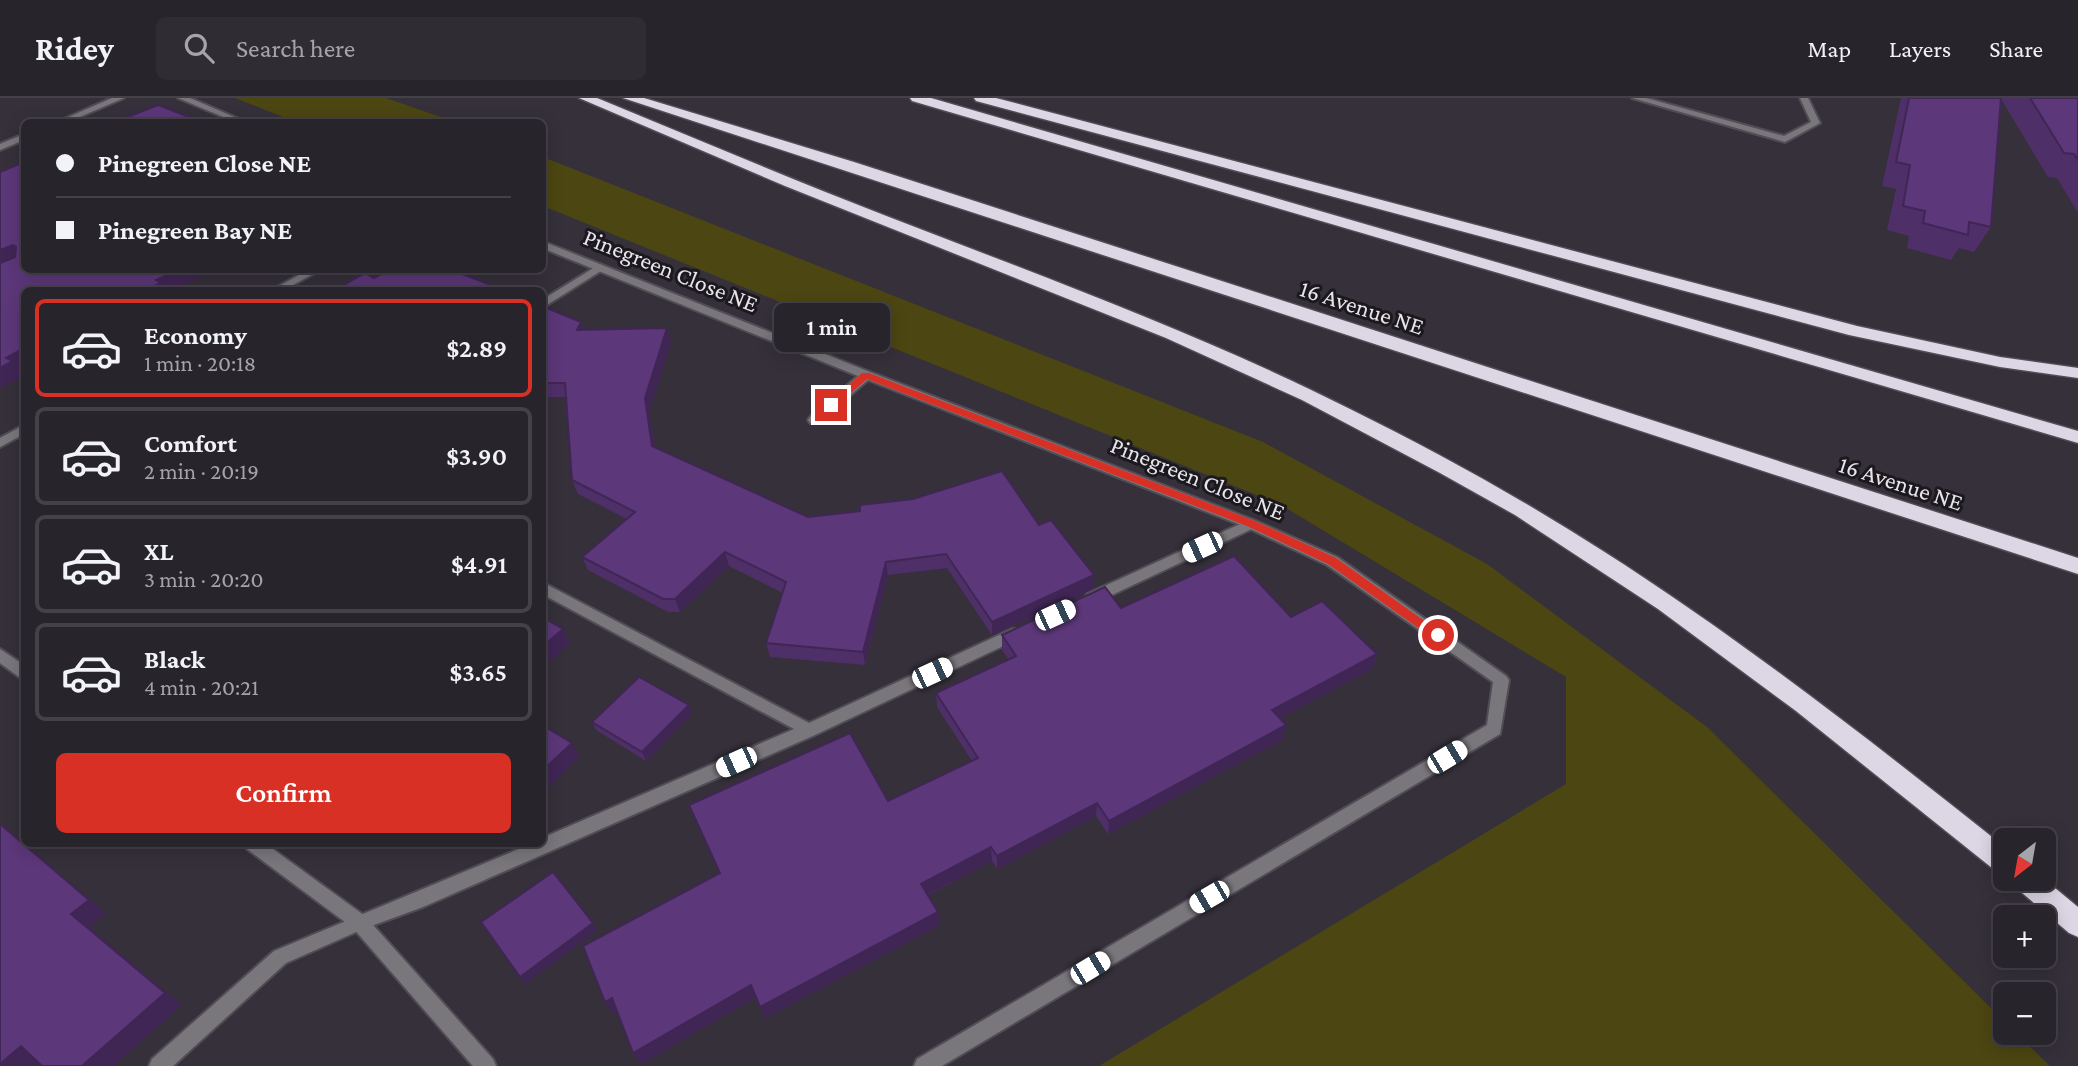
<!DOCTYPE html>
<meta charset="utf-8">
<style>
:root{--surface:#28242c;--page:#302c34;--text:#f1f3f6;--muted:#a5a4a9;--line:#444148;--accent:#d93025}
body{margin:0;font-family:"Crimson Pro",serif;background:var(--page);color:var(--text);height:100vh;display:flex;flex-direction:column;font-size:26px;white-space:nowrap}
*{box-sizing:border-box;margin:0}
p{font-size:23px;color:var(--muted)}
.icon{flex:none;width:38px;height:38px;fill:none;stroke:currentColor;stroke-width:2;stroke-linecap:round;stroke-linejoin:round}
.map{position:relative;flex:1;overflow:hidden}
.side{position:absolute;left:21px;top:189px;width:525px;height:560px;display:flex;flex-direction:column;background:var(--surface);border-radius:10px;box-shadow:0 4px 18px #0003,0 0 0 2px var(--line)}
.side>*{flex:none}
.guide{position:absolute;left:21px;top:21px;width:525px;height:154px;border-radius:10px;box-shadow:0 4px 18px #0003,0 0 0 2px var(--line);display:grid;align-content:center;height:154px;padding:0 35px;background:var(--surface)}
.needle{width:46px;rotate:211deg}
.controls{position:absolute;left:1993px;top:730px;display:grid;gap:14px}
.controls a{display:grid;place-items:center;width:63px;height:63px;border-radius:10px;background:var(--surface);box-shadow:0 4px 18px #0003,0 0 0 2px var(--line);font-size:35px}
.end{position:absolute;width:32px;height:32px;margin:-16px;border:9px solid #d93025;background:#fff;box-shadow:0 0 0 4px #fff}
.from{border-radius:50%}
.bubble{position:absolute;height:49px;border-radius:10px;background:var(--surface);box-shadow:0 4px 18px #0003,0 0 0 2px var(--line);font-size:23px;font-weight:600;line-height:49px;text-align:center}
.car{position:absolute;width:21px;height:42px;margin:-21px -10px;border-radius:9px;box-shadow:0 0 5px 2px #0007;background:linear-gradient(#fff 24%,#345 0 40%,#fff 0 76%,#345 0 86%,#fff 0)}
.guide b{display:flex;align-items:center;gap:24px;height:66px;font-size:26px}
.guide b+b{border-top:2px solid var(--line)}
.guide i{width:18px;height:18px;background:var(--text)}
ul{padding:12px 0 0;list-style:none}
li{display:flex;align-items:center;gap:21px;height:98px;margin:0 14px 10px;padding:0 21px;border:4px solid var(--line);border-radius:10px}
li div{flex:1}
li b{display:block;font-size:26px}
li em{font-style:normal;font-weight:600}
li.active{border-color:var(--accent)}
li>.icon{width:63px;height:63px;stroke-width:1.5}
.button{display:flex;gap:14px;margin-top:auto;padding:14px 35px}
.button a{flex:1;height:80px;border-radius:10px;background:var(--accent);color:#fff;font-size:28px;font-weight:600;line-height:80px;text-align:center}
header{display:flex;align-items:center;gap:42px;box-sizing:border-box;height:98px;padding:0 35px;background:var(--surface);border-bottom:2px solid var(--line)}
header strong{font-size:33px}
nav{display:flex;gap:38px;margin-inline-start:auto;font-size:24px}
.search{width:490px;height:63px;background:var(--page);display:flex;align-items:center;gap:18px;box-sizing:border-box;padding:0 24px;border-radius:10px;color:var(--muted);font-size:26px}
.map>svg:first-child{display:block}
.green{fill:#4c4612}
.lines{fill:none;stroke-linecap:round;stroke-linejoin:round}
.lane-casing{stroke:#514d56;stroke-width:4}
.street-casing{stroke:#514d56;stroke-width:4}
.highway-casing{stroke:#514d56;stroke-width:3}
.lane{fill:#7a777c;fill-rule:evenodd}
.street{fill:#7a777c;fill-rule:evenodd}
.highway{fill:#ddd6e4;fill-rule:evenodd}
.wall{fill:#4f2f68}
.shaded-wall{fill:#402655}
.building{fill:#5c3779;stroke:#402655;stroke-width:2}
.route{fill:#d93025}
.labels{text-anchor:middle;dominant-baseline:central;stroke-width:6;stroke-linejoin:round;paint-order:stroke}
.street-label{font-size:24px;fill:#e7e4eb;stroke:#1b191e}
</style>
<header>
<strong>Ridey</strong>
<div class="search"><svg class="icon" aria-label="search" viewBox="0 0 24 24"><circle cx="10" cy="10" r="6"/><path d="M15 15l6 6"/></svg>Search here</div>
<nav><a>Map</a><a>Layers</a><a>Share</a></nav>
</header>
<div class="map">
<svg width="2078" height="968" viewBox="0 0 2078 968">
<rect width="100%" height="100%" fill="#35303a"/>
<path class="green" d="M 235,0 L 386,0 L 455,24 L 296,24 Z
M 543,59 L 1263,344 L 1487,466 L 1707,629 L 2005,924 L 2006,934 L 2016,935 L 2050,968 L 1099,968 L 1566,686 L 1566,579 L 1281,407 L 543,108 Z"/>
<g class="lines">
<defs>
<path id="lane" d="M 178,0 L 190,0 L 246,24 L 235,24 Z
M 1632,0 L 1646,0 L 1784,38 L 1811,24 L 1800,0 L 1808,0 L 1820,25 L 1785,44 Z
M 600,166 L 605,169 L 604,171 L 542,210 L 542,202 Z
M 1251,421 L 1258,426 L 1256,429 L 1097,504 L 1087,504 L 1085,500 L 1087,496 Z
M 542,484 L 809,625 L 1012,531 L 1022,531 L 1024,535 L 1022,539 L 815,637 L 423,809 L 363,831 L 286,865 L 173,968 L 149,968 L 152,961 L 274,853 L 531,746 L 542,746 L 542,740 L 794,631 L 542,496 Z"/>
<path id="street" d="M 112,0 L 124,0 L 68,24 L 57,24 Z
M 24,36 L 24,42 L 0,52 L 0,46 Z
M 542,143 L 870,274 L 1256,423 L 1337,459 L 1506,578 L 1509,582 L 1500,636 L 942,968 L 914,968 L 917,961 L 1487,627 L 1493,584 L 1327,467 L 1246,429 L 868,282 L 818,325 L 810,325 L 808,322 L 810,319 L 858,278 L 542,150 Z
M 308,172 L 320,172 L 284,192 L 272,192 Z
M 24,327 L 24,336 L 0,349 L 0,340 Z
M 0,551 L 24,567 L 24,581 L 19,579 L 0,565 Z
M 245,746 L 266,746 L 365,818 L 493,961 L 496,968 L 473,968 L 353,830 L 247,751 Z"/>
<path id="highway" d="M 579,0 L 597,0 C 694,40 791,81 889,119 C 1044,179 1201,236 1350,311 C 1437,354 1522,401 1603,453 C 1744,543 1875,646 2006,750 L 2006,777 L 1997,774 L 1796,613 L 1658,511 L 1515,417 L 1440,375 L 1302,302 L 1166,240 L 785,88 Z
M 623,0 L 644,0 L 854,64 L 2078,460 L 2078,476 Z
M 910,0 L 931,0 L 2078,333 L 2078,345 L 912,3 Z
M 974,0 L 996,0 L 1857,228 L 2000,259 L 2078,270 L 2078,280 L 2000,269 L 1849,237 L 976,3 Z
M 2010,780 L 2043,780 L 2078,809 L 2078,839 L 2069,835 L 2014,788 Z"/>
</defs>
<use href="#lane" class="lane-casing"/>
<use href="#street" class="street-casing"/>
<use href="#highway" class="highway-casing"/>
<use href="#lane" class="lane"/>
<use href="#street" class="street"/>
<use href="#highway" class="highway"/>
</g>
<path class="wall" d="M 1901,0 L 2078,0 L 2078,115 L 2057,80 L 2048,79 L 2001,1 L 1991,129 L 1974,154 L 1959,150 L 1951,162 L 1907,150 L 1909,138 L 1887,132 L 1896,91 L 1882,88 Z
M 542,208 L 583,231 L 667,230 L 671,244 L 649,314 L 655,349 L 808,419 L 1039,427 L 1094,477 L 1093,491 L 992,537 L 947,470 L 888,477 L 865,567 L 770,559 L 766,545 L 783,495 L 729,468 L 680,514 L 668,514 L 588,472 L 582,459 L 627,421 L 578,396 L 572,382 L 566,299 L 542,299 Z
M 1121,510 L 1291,519 L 1377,556 L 1372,571 L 1280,620 L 1286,627 L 1282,642 L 1108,736 L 1096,718 L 997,771 L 992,763 L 928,797 L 938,814 L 940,827 L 765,920 L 756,899 L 641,966 L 633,955 L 617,913 L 613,916 L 888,703 L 972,663 L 937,609 L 936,595 L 1009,562 L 1002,552 L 1002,537 Z
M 692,616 L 646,663 L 596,632 L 592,624 Z"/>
<path class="shaded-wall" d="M 13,147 L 23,161 L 0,171 L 0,152 Z
M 178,172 L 214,172 L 173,192 L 145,192 L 156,182 Z
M 581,224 L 585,237 L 577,232 Z
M 667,230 L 671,244 L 649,314 L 657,362 L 652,348 L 645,300 Z
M 24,250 L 24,270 L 20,272 L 24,278 L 0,290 L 0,270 L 6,260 Z
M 725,454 L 729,468 L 680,514 L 675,501 Z
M 886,464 L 888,477 L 865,567 L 863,554 Z
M 1094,477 L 1093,491 L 992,537 L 992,524 Z
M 563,531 L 570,545 L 542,570 L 542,549 Z
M 1377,556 L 1372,571 L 1269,626 L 1272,612 Z
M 689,607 L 692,616 L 646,663 L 642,654 Z
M 1286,627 L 1282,642 L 1108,736 L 1109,723 Z
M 572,645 L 580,659 L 542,695 L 542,673 Z
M 1097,705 L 1096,718 L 997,771 L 997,758 Z
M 0,725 L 106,815 L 89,829 L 182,907 L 113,968 L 82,968 L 71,816 Z
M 991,749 L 992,763 L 923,799 L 921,786 Z
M 938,814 L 940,827 L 765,920 L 760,909 Z
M 593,825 L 597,833 L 525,886 L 520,879 Z
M 751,887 L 756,899 L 641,966 L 633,955 Z
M 612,900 L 620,912 L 613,916 L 605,904 Z
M 21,948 L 42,960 L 32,968 L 0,968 L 0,966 Z"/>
<path class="building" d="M 1909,0 L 2001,0 L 1991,129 L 1969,124 L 1968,137 L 1923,125 L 1925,113 L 1903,108 L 1910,67 L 1896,64 Z
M 2030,0 L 2078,0 L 2078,62 L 2074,56 L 2064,55 Z
M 158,7 L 202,24 L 115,24 Z
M 24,64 L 24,172 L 178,172 L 156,182 L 161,185 L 145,192 L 24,192 L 24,250 L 6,260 L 13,263 L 0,270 L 0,165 L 15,159 L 16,149 L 13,147 L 0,152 L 0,74 Z
M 388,172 L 452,172 L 504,192 L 335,192 L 365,175 L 374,180 Z
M 542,208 L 581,224 L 577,232 L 667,230 L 645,300 L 652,348 L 808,419 L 860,413 L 860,407 L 913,401 L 1002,373 L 1039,427 L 1051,422 L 1094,477 L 992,524 L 946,456 L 886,464 L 863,554 L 766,545 L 786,484 L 725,454 L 675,501 L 663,501 L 582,459 L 635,414 L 572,382 L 565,285 L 542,285 Z
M 1234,458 L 1291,519 L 1322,503 L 1377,556 L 1272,612 L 1286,627 L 1185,682 L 1109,723 L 1097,705 L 997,758 L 991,749 L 921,786 L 938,814 L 760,909 L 751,887 L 633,955 L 612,900 L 605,904 L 583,848 L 720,775 L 689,707 L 850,635 L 888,703 L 978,660 L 936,595 L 1016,558 L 1002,537 L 1105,489 L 1121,510 Z
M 542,519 L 563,531 L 542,549 Z
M 639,579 L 689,607 L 642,654 L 592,624 Z
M 542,627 L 572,645 L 542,673 Z
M 0,726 L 89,802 L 71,816 L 165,895 L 82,968 L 42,968 L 21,948 L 0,966 Z
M 553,774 L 593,825 L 520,879 L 481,824 Z"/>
<path class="route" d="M 862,275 L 869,275 L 1255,423 L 1336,460 L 1444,537 L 1442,541 L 1434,541 L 1328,466 L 1247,428 L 867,281 L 835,309 L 828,309 L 828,305 Z"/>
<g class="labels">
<g class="street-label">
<text transform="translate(671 172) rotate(22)">Pinegreen Close NE</text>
<text transform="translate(1362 209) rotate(18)">16 Avenue NE</text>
<text transform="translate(1198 380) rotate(22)">Pinegreen Close NE</text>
<text transform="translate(1901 385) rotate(18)">16 Avenue NE</text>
</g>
</g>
</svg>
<div class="controls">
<a><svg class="needle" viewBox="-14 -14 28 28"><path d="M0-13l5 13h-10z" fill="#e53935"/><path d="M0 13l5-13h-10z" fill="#a5a4a9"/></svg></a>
<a>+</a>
<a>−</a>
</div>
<i class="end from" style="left:1438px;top:537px"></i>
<i class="end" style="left:831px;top:307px"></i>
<div class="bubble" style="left:774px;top:205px;width:116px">1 min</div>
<i class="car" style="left:1202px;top:449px;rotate:245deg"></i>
<i class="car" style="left:1055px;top:517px;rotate:65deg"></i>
<i class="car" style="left:932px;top:575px;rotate:65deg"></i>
<i class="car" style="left:1447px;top:659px;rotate:59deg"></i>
<i class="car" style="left:736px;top:664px;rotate:246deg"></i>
<i class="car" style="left:1209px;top:799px;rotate:240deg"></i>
<i class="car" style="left:1090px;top:870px;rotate:59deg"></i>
<div class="guide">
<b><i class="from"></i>Pinegreen Close NE</b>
<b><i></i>Pinegreen Bay NE</b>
</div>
<section class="side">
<ul>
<li class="active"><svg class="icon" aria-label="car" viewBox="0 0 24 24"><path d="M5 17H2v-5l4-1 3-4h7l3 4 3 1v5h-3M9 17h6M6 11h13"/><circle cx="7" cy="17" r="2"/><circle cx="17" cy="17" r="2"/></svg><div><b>Economy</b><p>1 min · 20:18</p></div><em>$2.89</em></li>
<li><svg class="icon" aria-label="car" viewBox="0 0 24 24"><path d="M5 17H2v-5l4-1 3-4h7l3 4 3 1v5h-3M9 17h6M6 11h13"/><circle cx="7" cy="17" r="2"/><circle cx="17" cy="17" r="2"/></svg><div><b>Comfort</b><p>2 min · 20:19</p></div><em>$3.90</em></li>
<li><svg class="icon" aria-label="car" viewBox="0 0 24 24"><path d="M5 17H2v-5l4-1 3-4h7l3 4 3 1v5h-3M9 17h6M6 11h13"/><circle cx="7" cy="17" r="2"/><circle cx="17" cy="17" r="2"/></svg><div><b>XL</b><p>3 min · 20:20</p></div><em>$4.91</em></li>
<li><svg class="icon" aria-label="car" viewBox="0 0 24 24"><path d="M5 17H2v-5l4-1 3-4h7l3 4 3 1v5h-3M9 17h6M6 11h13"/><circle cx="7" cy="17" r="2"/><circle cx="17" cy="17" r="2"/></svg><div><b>Black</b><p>4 min · 20:21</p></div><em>$3.65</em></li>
</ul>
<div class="button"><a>Confirm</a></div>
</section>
</div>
